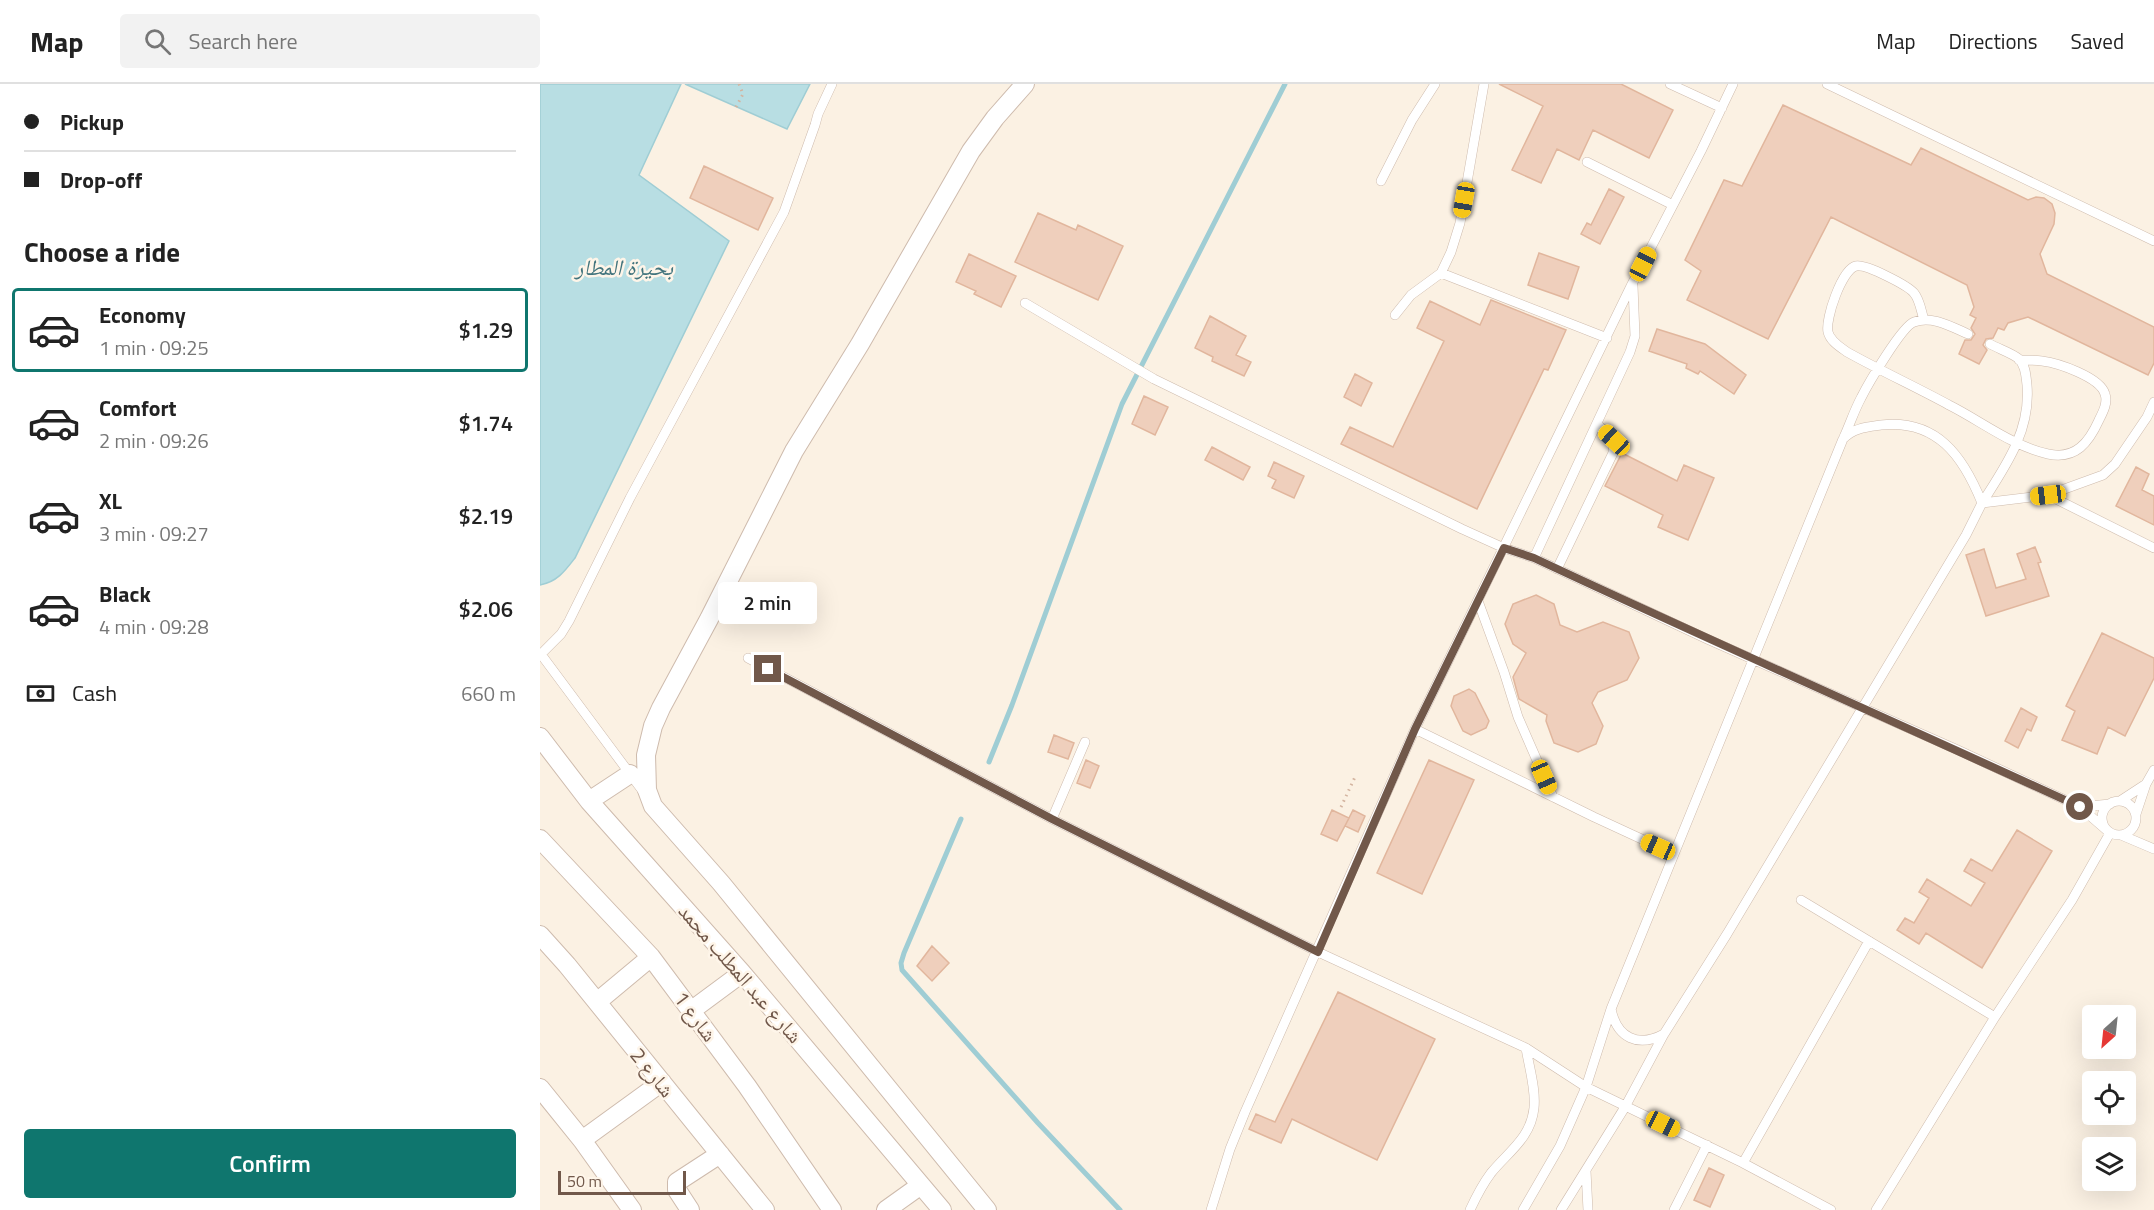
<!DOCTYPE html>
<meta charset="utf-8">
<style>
:root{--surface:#fff;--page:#f2f2f2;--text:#222;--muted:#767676;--line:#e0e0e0;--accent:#0f766e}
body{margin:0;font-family:"Titillium Web","Noto Naskh Arabic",sans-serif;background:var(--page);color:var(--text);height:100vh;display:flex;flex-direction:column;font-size:22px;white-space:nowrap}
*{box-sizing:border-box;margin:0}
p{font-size:20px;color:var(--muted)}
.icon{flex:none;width:33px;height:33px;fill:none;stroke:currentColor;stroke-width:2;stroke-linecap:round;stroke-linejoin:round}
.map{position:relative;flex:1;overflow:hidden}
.panel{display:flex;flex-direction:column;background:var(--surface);width:540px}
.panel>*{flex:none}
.hud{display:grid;align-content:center;height:132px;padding:0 24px;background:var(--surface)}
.needle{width:39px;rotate:207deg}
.tools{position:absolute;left:1542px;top:921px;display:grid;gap:12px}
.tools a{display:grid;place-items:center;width:54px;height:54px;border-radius:6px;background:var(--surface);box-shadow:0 6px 24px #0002;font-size:30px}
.scale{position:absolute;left:18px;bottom:15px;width:128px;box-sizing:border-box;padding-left:6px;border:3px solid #71584a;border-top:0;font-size:16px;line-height:21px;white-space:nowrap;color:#71584a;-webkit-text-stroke:4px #fef5e9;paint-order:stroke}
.end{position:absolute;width:27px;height:27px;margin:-14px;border:8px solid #71584a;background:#fff;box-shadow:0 0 0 3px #fff}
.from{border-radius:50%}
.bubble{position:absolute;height:42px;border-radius:6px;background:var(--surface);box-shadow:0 6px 24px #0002;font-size:20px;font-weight:600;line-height:42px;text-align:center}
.car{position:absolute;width:18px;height:36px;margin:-18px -9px;border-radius:8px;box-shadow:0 0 4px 2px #0007;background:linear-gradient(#f5c518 24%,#345 0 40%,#f5c518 0 76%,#345 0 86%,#f5c518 0)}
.hud b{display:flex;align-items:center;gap:21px;height:57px;font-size:22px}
.hud b+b{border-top:2px solid var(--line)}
.hud i{width:15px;height:15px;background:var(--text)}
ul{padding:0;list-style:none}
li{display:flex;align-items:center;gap:18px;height:84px;margin:0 12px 9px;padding:0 12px;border:3px solid transparent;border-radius:6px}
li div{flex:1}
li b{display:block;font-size:22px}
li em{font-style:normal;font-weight:600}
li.selected{border-color:var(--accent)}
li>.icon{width:54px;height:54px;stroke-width:1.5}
h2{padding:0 24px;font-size:27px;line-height:72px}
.pay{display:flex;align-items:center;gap:15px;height:66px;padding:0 24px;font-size:22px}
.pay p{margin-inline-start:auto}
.button{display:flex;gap:12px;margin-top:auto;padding:12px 24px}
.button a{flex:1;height:69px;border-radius:6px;background:var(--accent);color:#fff;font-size:24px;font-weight:600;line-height:69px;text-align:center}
header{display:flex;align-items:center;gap:36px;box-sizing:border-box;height:84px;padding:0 30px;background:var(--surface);border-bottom:2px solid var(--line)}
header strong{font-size:28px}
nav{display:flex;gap:33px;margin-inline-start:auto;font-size:21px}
.search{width:420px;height:54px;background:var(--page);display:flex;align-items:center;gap:15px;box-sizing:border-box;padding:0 21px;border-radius:6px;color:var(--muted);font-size:22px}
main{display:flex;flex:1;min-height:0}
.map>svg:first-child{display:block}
.water{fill:#b8dee3;stroke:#9fcdd4;stroke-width:1.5}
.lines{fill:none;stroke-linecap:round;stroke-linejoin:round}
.stream{stroke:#9fcdd4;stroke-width:5}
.building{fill:#efcfbc;stroke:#e1b69d;stroke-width:1.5}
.lane-casing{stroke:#cebbad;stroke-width:10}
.street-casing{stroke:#cebbad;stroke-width:20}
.path{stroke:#d3b39f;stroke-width:3;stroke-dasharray:1.5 4.5;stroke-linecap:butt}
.lane{stroke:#fff;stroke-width:9}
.street{stroke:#fff;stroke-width:18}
.route{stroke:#71584a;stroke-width:8}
.labels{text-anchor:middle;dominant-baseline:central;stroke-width:5;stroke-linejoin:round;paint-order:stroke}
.street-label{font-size:21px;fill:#71584a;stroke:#fef5e9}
.water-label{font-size:22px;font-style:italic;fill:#42747d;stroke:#fef5e9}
</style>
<header>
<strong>Map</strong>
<div class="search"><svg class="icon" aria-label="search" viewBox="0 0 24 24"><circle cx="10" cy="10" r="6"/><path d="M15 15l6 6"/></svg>Search here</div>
<nav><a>Map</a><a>Directions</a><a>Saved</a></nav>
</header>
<main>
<section class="panel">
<div class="hud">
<b><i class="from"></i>Pickup</b>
<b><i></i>Drop-off</b>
</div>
<h2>Choose a ride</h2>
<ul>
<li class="selected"><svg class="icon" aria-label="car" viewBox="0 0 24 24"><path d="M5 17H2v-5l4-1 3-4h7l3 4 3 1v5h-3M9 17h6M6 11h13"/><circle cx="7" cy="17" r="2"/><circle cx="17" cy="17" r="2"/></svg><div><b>Economy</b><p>1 min · 09:25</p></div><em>$1.29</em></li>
<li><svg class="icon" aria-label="car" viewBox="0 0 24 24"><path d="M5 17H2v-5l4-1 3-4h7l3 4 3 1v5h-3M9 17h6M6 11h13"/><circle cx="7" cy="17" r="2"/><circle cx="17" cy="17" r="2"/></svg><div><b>Comfort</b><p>2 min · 09:26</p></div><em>$1.74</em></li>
<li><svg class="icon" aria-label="car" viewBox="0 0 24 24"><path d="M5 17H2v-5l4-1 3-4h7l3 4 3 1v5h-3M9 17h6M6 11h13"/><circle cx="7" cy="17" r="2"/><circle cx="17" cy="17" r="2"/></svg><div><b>XL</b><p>3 min · 09:27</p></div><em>$2.19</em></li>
<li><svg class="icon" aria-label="car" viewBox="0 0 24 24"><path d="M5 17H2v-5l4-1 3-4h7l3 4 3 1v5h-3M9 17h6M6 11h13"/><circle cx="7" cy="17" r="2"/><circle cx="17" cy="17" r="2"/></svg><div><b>Black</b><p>4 min · 09:28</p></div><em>$2.06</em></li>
</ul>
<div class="pay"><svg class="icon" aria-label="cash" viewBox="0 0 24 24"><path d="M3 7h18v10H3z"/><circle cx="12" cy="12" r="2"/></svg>Cash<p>660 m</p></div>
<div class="button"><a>Confirm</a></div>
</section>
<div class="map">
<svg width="1614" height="1126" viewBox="0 0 1614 1126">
<rect width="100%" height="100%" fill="#fbf1e3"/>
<path class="water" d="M 0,0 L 141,0 L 99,91 L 189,157 L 35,474 C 25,487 17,498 0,501 Z
M 145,0 L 270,0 L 247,45 Z"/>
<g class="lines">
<path class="stream" d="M 449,678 L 472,621 L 582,320 L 745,0
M 421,735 L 364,869 L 361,879 L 362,886 L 498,1039 L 580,1126"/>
</g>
<path class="building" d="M 959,0 L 1081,0 L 1133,26 L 1109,74 L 1053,46 L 1039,76 L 1017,65 L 1001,99 L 972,86 L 1003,22 Z
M 1243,21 L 1371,81 L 1381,64 L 1488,116 L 1496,113 L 1504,114 L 1512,120 L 1515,129 L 1514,140 L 1500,170 L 1507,190 L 1614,243 L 1614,279 L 1608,291 L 1488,233 L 1468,239 L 1464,246 L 1458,244 L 1453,254 L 1446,255 L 1443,261 L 1447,266 L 1439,280 L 1419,270 L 1425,256 L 1431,256 L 1435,250 L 1431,244 L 1436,234 L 1430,231 L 1434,223 L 1427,201 L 1291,133 L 1228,255 L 1147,216 L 1161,187 L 1145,176 L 1184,96 L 1202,102 Z
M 164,82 L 233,114 L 218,146 L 150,114 Z
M 1069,105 L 1084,113 L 1060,160 L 1041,150 L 1047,139 L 1051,141 Z
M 498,129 L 536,146 L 538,141 L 583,162 L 558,216 L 475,178 Z
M 999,169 L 1039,183 L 1028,215 L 988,201 Z
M 429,170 L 476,192 L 461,223 L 434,210 L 436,207 L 416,198 Z
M 951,216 L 1026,246 L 1008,286 L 1004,285 L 937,425 L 801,360 L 810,343 L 853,363 L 904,257 L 877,244 L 890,217 L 940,241 Z
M 670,232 L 706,252 L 696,271 L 711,278 L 704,292 L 672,277 L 673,273 L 655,264 Z
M 1117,245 L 1165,260 L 1206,291 L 1194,310 L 1160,287 L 1158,290 L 1146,284 L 1147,280 L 1109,267 Z
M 815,290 L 832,299 L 821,322 L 804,313 Z
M 604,312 L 628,323 L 615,351 L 592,340 Z
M 672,363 L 710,383 L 703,396 L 665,376 Z
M 1082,369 L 1137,397 L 1144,381 L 1174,394 L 1148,456 L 1118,443 L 1123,431 L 1065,402 Z
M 734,378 L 764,392 L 754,414 L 732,404 L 736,396 L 728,392 Z
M 1596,383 L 1609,390 L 1602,406 L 1614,412 L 1614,441 L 1576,422 Z
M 1495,463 L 1501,478 L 1498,479 L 1509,512 L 1446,532 L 1426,471 L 1444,465 L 1456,504 L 1486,495 L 1477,470 Z
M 996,511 L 1014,520 L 1020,541 L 1037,548 L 1063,538 L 1089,548 L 1099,574 L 1087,596 L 1058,608 L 1052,619 L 1063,642 L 1056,660 L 1038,668 L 1014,659 L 1006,637 L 1007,631 L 979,615 L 973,593 L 986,569 L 973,560 L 965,540 L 973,520 Z
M 1562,549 L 1614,574 L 1614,594 L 1585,652 L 1568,643 L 1557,670 L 1522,656 L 1535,627 L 1526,622 Z
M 929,605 L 935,609 L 949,637 L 946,644 L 931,651 L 923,647 L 911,622 L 914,612 Z
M 1481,624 L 1497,633 L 1491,647 L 1487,645 L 1478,664 L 1465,657 Z
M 514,651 L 534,659 L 528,675 L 508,668 Z
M 546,676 L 559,682 L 550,704 L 537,699 Z
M 889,676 L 934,696 L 882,810 L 837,789 Z
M 792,726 L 809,734 L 797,757 L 781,750 Z
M 813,726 L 825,732 L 818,748 L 805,742 Z
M 1477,746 L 1512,767 L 1442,884 L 1386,849 L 1379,860 L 1357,846 L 1365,834 L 1374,839 L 1389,814 L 1379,808 L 1387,795 L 1431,822 L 1445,799 L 1424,787 L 1431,775 L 1452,787 Z
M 392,862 L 409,879 L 392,897 L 377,882 Z
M 798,908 L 895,955 L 837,1076 L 752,1035 L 741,1059 L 709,1045 L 716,1030 L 735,1038 Z
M 1169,1084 L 1184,1091 L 1170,1123 L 1154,1116 Z"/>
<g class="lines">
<defs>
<path id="lane" d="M 1130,0 L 1182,24
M 1287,0 L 1614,157
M 1047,78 L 1133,121
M 841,97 L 872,36 L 895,0
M 901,189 L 1067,254
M 485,219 L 614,295 L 922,445 L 964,464 L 994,474 L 1167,555 L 1418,666 L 1540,723 L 1570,749 L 1532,816 L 1455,933 L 1336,1126
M 855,231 L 871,211 L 901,189 L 911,168 L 920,139 L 944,0
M 1384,236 C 1381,227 1380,216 1374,209 C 1367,201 1326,180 1316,182 C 1302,185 1285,235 1288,248 C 1290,257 1300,263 1307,268 C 1341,287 1376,303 1409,321 C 1441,337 1472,362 1508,370 C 1536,376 1549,358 1559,336 C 1563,328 1568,319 1565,310 C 1560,293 1518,279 1502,277 C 1495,276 1487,276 1479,276
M 1304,353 C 1310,340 1314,327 1321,314 C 1328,300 1362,242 1374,238 C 1392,231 1412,243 1428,250
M 1508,411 L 1614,464
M 1442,419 L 1508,411 L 1563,391 L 1575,380 L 1607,333 L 1614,318
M 1442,419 C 1465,383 1491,347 1487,301 C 1486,293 1486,282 1479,275 C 1472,269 1459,265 1450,260
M 994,474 L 1090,268 L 1095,252 L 1093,202
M 1017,485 L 1073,369 L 1074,356 L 1057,340
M 938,517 L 964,588 L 978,633 L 1013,713
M 0,569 L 105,710
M 1,570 L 21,550 L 29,537 L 90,414 L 244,128 L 275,41 L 278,30 L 292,0
M 208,574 L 512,735 L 778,868 L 986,964 L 1046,1003 L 1203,1079 L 1291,1126
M 875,645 L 1054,733 L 1134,770
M1562 734a17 17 0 1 1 34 0a17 17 0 1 1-34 0Z
M 1580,717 L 1606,700
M 1540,723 L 1570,720
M 1596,730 L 1606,700 L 1614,686
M 512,735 L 545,658
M 1581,751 L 1614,765
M 1261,816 L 1455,933
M 1071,925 C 1077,954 1098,964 1124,950
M 1203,1079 L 1329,857
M 1046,1087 L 1048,1126
M 671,1126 L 690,1065 L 705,1028 L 875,645 L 1092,200 L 1161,67 L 1193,0
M 930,1126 C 936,1113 942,1101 951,1089 C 968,1068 991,1054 994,1024 C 996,1005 989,983 986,964
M 983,1126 L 1020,1062 L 1046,1003 L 1071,925 L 1303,355 C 1313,344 1327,343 1341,341 C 1397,335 1423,372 1442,419 L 1426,451 L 1187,850 L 1124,950 L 1085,1023 L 1021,1126
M 1134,1126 L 1167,1061"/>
<path id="street" d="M 0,653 L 49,717 L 202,889 L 402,1126
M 49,717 L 90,690
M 0,755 L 111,873 L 207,1002 L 292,1126
M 0,851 L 27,881 L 225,1126
M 57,918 L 111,873
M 152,926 L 202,889
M 0,1004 L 42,1056 L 92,1126
M 42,1056 L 122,998
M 150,1126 L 137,1106 L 137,1098 L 180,1070
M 346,1126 L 381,1101
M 447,1126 L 181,799 L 113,722 L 107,706 L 106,671 L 113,642 L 121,624 L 169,535 L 254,367 L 320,260 L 431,67 L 455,34 L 485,0"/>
</defs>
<use href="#lane" class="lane-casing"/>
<use href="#street" class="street-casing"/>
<path class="path" d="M 196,23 L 203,10 L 199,0
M 801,723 L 815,693"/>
<use href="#lane" class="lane"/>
<use href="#street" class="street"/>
</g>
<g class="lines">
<path class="route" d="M 228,585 L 512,735 L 778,868 L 875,645 L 964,464 L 994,474 C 1175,559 1358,639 1540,723"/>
</g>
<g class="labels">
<g class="street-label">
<text transform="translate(201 889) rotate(49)">شارع عبد المطلب محمد</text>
<text transform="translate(156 932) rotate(53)">شارع 1</text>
<text transform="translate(113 988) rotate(51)">شارع 2</text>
</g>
<g class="water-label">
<text x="84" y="183">بحيرة المطار</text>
</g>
</g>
</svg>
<div class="tools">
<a><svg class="needle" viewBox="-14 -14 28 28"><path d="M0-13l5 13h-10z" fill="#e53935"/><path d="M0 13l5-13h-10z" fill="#767676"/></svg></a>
<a><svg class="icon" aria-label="locate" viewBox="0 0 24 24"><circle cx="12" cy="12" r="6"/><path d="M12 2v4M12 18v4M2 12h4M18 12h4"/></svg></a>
<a><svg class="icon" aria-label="layers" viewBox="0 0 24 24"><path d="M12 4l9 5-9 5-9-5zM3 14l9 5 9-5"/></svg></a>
</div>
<div class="scale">50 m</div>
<i class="end from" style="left:1540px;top:723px"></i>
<i class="end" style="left:228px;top:585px"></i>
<div class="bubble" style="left:178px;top:498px;width:99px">2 min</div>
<i class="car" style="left:924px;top:116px;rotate:190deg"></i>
<i class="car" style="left:1103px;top:180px;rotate:27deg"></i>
<i class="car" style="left:1074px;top:356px;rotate:313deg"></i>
<i class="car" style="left:1508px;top:411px;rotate:263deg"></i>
<i class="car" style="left:1004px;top:693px;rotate:156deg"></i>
<i class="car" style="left:1118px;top:763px;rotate:294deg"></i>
<i class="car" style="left:1123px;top:1040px;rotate:116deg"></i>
</div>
</main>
